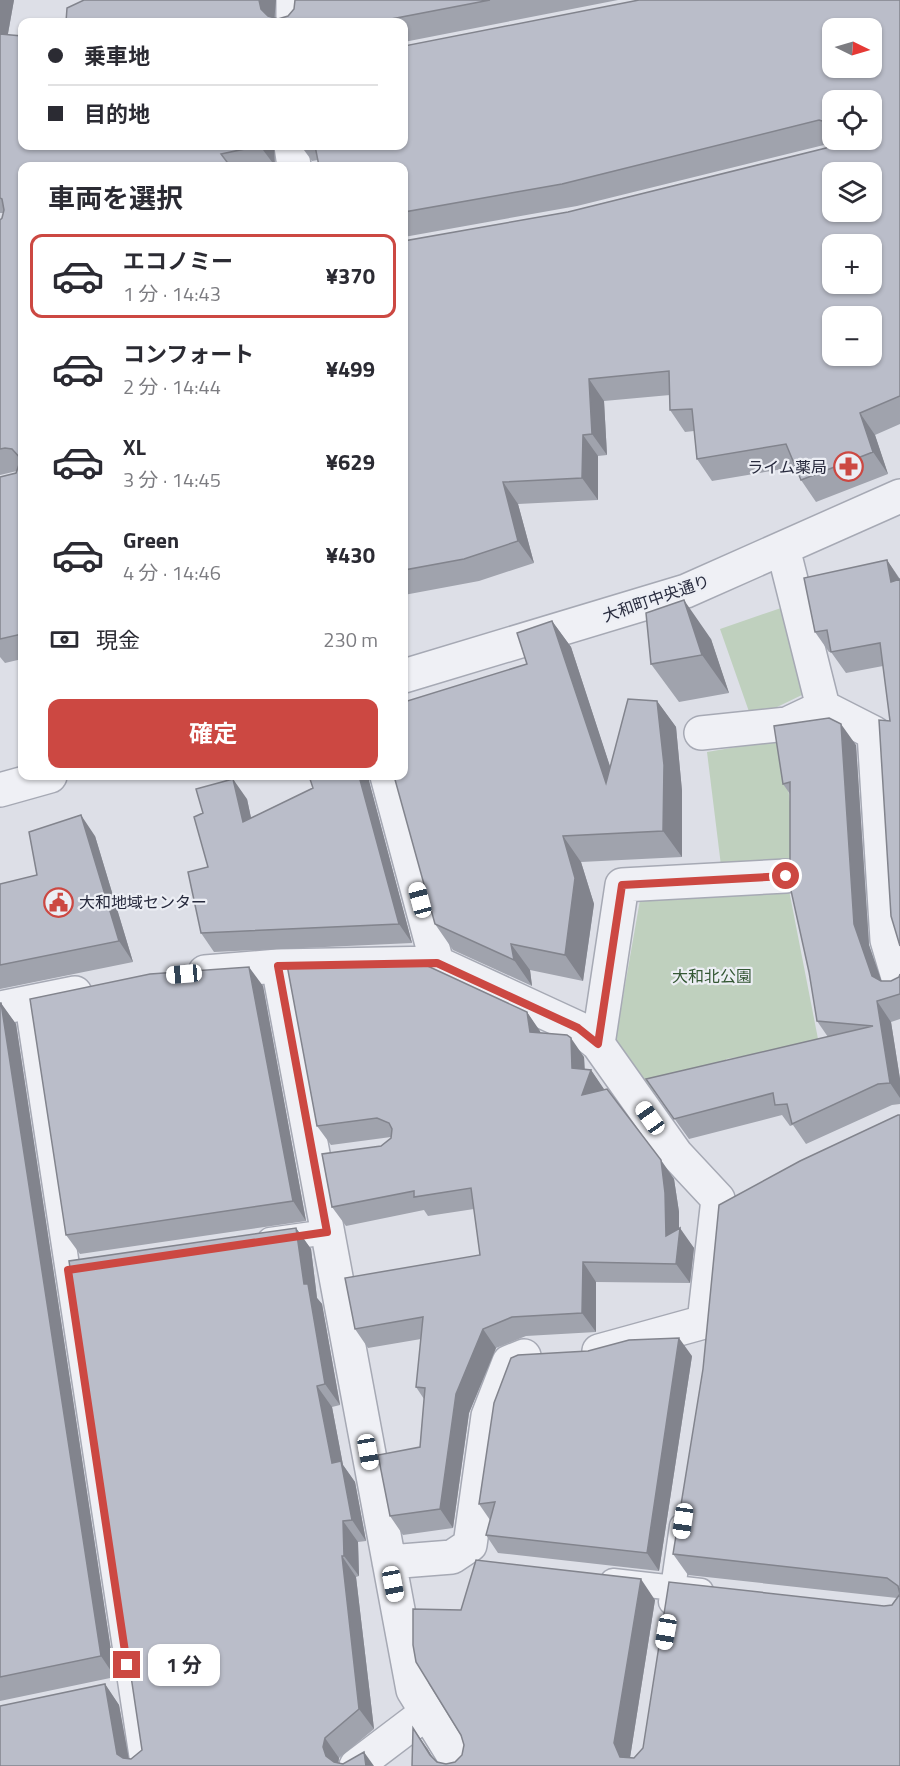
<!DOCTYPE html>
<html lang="ja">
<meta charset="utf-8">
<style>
:root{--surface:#fff;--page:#f7f7f7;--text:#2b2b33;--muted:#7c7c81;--line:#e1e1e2;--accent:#cc4842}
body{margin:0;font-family:"Titillium Web","Noto Sans JP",sans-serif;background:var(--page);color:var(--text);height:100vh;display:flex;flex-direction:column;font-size:22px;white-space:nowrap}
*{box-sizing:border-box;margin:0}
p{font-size:20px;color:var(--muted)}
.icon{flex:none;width:33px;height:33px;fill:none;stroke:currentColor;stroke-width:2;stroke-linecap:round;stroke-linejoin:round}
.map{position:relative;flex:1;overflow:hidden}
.drawer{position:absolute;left:18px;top:162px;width:390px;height:618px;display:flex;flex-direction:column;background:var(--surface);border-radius:12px;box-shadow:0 2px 4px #0004}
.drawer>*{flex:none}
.banner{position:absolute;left:18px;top:18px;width:390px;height:132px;border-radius:12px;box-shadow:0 2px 4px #0004;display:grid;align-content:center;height:132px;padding:0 30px;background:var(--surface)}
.needle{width:39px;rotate:95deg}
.buttons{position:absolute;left:822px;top:18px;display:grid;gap:12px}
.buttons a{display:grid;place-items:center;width:60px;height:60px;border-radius:12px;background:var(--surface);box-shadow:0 2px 4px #0004;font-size:30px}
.end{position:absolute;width:27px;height:27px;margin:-14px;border:8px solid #cc4842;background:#fff;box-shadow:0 0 0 3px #fff}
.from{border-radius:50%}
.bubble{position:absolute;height:42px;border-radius:12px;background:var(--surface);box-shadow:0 2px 4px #0004;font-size:20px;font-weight:700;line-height:42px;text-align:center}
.car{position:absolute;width:18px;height:36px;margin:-18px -9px;border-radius:8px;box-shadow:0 0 4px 2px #0007;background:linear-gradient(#fff 24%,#345 0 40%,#fff 0 76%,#345 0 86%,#fff 0)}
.banner b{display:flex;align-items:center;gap:21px;height:57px;font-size:22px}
.banner b+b{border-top:2px solid var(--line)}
.banner i{width:15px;height:15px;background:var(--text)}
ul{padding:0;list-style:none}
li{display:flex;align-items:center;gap:18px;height:84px;margin:0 12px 9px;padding:0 18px;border:3px solid transparent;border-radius:12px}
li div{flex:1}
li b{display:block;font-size:22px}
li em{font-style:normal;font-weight:700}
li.selected{border-color:var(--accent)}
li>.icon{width:54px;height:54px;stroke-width:1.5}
h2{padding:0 30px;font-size:27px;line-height:72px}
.pay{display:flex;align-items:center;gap:15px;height:66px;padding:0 30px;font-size:22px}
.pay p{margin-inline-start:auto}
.button{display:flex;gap:12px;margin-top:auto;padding:12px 30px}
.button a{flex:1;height:69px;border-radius:12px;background:var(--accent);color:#fff;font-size:24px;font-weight:700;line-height:69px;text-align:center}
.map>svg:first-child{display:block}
.green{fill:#bfd0be}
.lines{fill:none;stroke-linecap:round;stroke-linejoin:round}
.service-casing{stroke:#a6a9b4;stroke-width:27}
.minor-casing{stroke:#a6a9b4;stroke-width:36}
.service{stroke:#eff0f5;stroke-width:24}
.minor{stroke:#eff0f5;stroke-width:33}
.wall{fill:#a0a3ad;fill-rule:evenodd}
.shaded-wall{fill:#82848d}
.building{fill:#babdc9;stroke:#82848d;stroke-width:1.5;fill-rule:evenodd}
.route{stroke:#cc4842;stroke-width:8}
.labels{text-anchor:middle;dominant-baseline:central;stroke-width:4.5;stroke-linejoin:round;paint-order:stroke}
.poi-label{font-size:16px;fill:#272a3d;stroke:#eceef4;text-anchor:end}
.street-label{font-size:16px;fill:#272a3d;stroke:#eceef4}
.park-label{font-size:16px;fill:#345834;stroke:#eceef4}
</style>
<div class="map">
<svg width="900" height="1766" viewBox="0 0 900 1766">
<rect width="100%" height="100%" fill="#dddfe7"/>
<path class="green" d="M 781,608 L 804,694 L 777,707 L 801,883 L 788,885 L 819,1044 L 726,1059 L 726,1075 L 649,1094 L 613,1054 L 640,900 L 724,890 L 707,752 L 760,743 L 720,629 Z"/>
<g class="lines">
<defs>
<path id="service" d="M 27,1002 L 143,1766
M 270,1240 L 327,1232
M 613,1581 L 701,1591
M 671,1602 L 682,1526"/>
<path id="minor" d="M 293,22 L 293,0
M 291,146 L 294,166
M 783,548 L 823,707 L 874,733 L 887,940 L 900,984
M 404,676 L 686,591 L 900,496
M 701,733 L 787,724 L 823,707
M 387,776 L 437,963
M 0,790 L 50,776
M 278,966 L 413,1690 L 460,1766
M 205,972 L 278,966 L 437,963 L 578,1028 L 598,1044 L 676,1154 L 718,1199 L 704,1322 L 599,1351
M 0,1008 L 75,993
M 598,1044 L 622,885 L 786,876
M 389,1562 L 452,1557 L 470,1545 L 488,1416 L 509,1362 L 524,1356
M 356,1766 L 426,1713"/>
</defs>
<use href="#service" class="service-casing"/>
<use href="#minor" class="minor-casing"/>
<use href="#service" class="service"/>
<use href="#minor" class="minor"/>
</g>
<path class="wall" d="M 0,0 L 14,0 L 8,34 L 274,146 L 275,166 L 22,166 L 22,659 L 5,663 L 0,657 L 0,477 L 16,473 L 17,471 L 0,475 L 0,220 L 2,218 L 4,213 L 0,213 Z
M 276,0 L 275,18 L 278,19 L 288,16 L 294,9 L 295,0 L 618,0 L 404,42 L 404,22 L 66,22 Z
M 900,0 L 900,424 L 875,435 L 888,474 L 816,502 L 801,480 L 795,467 L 712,481 L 697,459 L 694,431 L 685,432 L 670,410 L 670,395 L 604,401 L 607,455 L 598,456 L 598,500 L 518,504 L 534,563 L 479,581 L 404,595 L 404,241 L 568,212 L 826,148 L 832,143 L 577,206 L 404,237 L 404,166 L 318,160 L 312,161 L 301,146 L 404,146 ZM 832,100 L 872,140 L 832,140 Z
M 887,560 L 900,579 L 890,721 L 883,666 L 846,673 L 831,652 L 829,652 L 815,632 Z
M 552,621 L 571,647 L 610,767 L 657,701 L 676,727 L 682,791 L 682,857 L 581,862 L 594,904 L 583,981 L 530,970 L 532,986 L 453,950 L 435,924 L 527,664 Z
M 711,639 L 729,693 L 679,702 L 651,664 Z
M 856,745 L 869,945 L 881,981 L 891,981 L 899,977 L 900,974 L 900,1019 L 891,1022 L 900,1079 L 900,1104 L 892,1105 L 806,1144 L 793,1125 L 790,1126 L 782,1115 L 689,1139 L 646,1079 L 828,1037 L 817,1021 L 790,794 L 783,784 Z
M 309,776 L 370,776 L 369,781 L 412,943 L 214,952 L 201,933 L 208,867 L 247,799 L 251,818 L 313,788 Z
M 95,836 L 133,962 L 0,989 L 0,884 L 37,875 Z
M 263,986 L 306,1221 L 80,1254 L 66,1235 Z
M 0,1003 L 16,1024 L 115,1677 L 0,1701 Z
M 527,1012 L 540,1033 L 584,1057 L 585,1069 L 591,1070 L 604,1090 L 674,1179 L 679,1212 L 679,1229 L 694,1248 L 690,1283 L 596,1282 L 596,1332 L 526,1336 L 496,1348 L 469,1413 L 453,1528 L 403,1535 L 390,1516 L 420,1447 L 424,1399 L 416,1387 L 421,1339 L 368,1348 L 355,1329 L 480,1255 L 474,1209 L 428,1216 L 424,1210 L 346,1226 L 332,1207 L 381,1146 L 391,1138 L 391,1137 L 331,1145 L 317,1126 Z
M 900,1115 L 900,1766 L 412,1766 L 427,1748 L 433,1759 L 437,1762 L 446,1764 L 455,1762 L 462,1755 L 464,1745 L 461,1610 L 655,1600 L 630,1758 L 634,1758 L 884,1606 L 892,1605 L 897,1598 L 688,1575 L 673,1554 Z
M 296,1228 L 311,1249 L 317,1298 L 322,1304 L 340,1405 L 332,1407 L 343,1465 L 355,1482 L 366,1541 L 358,1542 L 359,1576 L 356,1577 L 374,1729 L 339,1758 L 338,1763 L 374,1766 L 0,1766 L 105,1684 L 119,1705 L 129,1759 L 131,1759 L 142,1750 Z
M 692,1356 L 659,1571 L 498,1553 L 486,1535 L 490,1520 L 479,1504 Z"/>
<path class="shaded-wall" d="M 0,0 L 14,0 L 4,55 L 0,49 Z
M 259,0 L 276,0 L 274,22 L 261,9 Z
M 260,146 L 274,146 L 275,166 Z
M 589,379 L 604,401 L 607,455 L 592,434 Z
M 860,413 L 875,435 L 888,474 L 873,452 Z
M 583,435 L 598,456 L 598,500 L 582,478 Z
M 503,482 L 518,504 L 534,563 L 518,541 Z
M 887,560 L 900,580 L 891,582 Z
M 684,600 L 711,639 L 729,693 L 702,655 Z
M 552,621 L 571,647 L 624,809 L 606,783 Z
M 657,701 L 676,727 L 682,791 L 682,857 L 663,831 Z
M 841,724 L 856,745 L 869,945 L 887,997 L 872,976 L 854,924 Z
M 359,776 L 370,776 L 369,781 L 412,943 L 399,924 Z
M 233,779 L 247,799 L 256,841 L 243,822 Z
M 81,815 L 95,836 L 133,962 L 119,941 Z
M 563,836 L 581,862 L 594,904 L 583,981 L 565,955 Z
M 511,944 L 530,970 L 532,986 L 514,960 Z
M 249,967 L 263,986 L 306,1221 L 293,1201 Z
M 877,1001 L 891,1022 L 900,1079 L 900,1098 L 890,1083 Z
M 1,1003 L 16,1024 L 115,1677 L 101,1656 Z
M 527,1012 L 540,1031 L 544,1051 L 530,1032 Z
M 571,1038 L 584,1057 L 585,1087 L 572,1068 Z
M 591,1070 L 604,1089 L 596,1114 L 582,1095 Z
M 661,1160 L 674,1179 L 679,1212 L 679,1237 L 680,1228 L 694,1248 L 690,1283 L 676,1264 L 666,1236 Z
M 296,1228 L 311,1249 L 317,1298 L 322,1304 L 340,1405 L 325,1384 L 304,1284 Z
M 583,1262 L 596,1282 L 596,1332 L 582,1313 Z
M 483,1329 L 496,1348 L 469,1413 L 453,1528 L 440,1509 L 456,1394 Z
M 679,1338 L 692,1356 L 659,1571 L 647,1553 Z
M 317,1386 L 332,1407 L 343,1465 L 355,1482 L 366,1541 L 352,1520 L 332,1463 Z
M 343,1521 L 358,1542 L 359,1576 L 344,1556 Z
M 342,1556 L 356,1577 L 374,1729 L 359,1709 Z
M 641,1579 L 655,1600 L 629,1764 L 620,1757 L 614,1743 Z
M 105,1684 L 119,1705 L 130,1766 L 117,1754 Z
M 413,1728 L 427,1748 L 438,1766 L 430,1755 Z
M 325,1738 L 339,1758 L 338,1766 L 326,1756 L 323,1747 Z
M 364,1752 L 374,1766 L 366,1766 Z"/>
<path class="building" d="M 84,0 L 259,0 L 261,9 L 268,16 L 278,19 L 288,16 L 294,9 L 295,0 L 490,0 L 386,20 L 383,22 L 66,22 L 67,8 Z
M 639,0 L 900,0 L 900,396 L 860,413 L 873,452 L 801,480 L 786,444 L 697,459 L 692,409 L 670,410 L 669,371 L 589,379 L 592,434 L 583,435 L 582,478 L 503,482 L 518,541 L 464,559 L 404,570 L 404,241 L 568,212 L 826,148 L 835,140 L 872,140 L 872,100 L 832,100 L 832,124 L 819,120 L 562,184 L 404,212 L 404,166 L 319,166 L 315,146 L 404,146 L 404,46 ZM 832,28 L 872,28 L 872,68 L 832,68 ZM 832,172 L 872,172 L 872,212 L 832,212 ZM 832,244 L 872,244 L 872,284 L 832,284 ZM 832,316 L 872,316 L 872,356 L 832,356 Z
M 0,34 L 22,36 L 22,146 L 259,146 L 221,154 L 230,166 L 22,166 L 22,634 L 0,639 L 0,477 L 16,473 L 21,459 L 12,449 L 5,448 L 0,449 L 0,220 L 2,218 L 4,210 L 2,199 L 0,198 Z
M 887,560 L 891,582 L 900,579 L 900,946 L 891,916 L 879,720 L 890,721 L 880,643 L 831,652 L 827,630 L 815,632 L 804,578 Z
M 684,600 L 702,655 L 651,664 L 646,613 Z
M 552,621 L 606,783 L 628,699 L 657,701 L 664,765 L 663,831 L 563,836 L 575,878 L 565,955 L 511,944 L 514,960 L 435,924 L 394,776 L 404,776 L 404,702 L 527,664 L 517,633 Z
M 829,718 L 841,724 L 854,924 L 872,976 L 881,981 L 891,981 L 899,977 L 900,974 L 900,994 L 877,1001 L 890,1083 L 878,1084 L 792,1124 L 787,1104 L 775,1105 L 773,1093 L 674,1119 L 646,1079 L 873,1026 L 817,1021 L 809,972 L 790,886 L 790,782 L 783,784 L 774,726 Z
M 309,776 L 359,776 L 399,924 L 201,933 L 188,872 L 208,867 L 194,817 L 203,813 L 196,789 L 233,779 L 243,822 L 313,788 Z
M 81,815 L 119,941 L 0,965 L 0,884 L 37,875 L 29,832 Z
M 419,962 L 527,1012 L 530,1032 L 567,1035 L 571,1038 L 572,1068 L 591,1070 L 582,1095 L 607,1089 L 661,1160 L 665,1193 L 666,1236 L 680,1228 L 676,1264 L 583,1262 L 582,1313 L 512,1317 L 483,1329 L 456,1394 L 440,1509 L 390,1516 L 378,1455 L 420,1447 L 425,1388 L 416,1387 L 423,1317 L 355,1329 L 345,1278 L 480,1255 L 471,1188 L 414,1197 L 414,1191 L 332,1207 L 322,1154 L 381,1146 L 391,1138 L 392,1129 L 389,1123 L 377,1118 L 317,1126 L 287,965 Z
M 249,967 L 293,1201 L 66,1235 L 30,999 L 150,974 Z
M 0,1003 L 1,1003 L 101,1656 L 0,1677 Z
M 898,1115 L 900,1115 L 900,1766 L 412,1766 L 413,1728 L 430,1755 L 437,1762 L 446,1764 L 455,1762 L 462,1755 L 464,1745 L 461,1735 L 416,1662 L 413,1645 L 413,1609 L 461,1610 L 476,1560 L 641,1579 L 614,1743 L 620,1757 L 634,1758 L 643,1748 L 669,1582 L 884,1606 L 892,1605 L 900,1594 L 898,1586 L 887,1578 L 673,1554 L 703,1369 L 719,1205 L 800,1161 Z
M 296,1228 L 304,1284 L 308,1284 L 325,1384 L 317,1386 L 332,1463 L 341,1461 L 352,1520 L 343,1521 L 344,1556 L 342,1556 L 359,1709 L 325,1738 L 323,1747 L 326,1756 L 334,1762 L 343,1764 L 364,1752 L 366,1766 L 0,1766 L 0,1706 L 105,1684 L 117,1754 L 123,1758 L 131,1759 L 142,1750 L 69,1261 Z
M 679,1338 L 647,1553 L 486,1535 L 495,1502 L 479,1504 L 494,1403 L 511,1358 L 518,1355 L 588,1351 L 629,1340 Z"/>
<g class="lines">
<path class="route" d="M 127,1665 L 68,1270 L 327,1232 L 278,966 L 437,963 L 578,1028 L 598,1044 L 622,885 L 786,876"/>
</g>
<defs>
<symbol id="pharmacy-ring" viewBox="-11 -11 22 22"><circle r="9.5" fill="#eceef4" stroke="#cc4842" stroke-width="1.5"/><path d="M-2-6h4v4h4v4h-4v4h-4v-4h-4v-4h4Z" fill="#cc4842"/></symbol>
<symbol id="civic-ring" viewBox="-11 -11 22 22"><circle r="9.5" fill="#eceef4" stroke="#cc4842" stroke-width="1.5"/><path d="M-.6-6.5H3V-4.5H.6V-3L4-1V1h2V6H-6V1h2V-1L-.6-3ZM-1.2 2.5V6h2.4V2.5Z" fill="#cc4842"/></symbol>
</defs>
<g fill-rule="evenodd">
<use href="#pharmacy-ring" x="832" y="450" width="33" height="33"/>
<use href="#civic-ring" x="42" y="886" width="33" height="33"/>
</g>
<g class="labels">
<g class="poi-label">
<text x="827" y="467">ライム薬局</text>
<text x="79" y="902" text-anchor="start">大和地域センター</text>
</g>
<g class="street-label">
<text transform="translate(656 598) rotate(-19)">大和町中央通り</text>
</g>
<g class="park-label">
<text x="712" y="976">大和北公園</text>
</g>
</g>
</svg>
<div class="buttons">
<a><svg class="needle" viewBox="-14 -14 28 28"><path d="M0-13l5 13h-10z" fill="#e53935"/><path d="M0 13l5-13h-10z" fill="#7c7c81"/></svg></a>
<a><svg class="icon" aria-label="locate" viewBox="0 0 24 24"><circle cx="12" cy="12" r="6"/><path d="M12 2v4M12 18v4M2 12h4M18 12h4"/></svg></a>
<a><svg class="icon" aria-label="layers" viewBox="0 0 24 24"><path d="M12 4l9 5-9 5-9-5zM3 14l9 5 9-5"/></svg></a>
<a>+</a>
<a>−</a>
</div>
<i class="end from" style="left:786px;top:876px"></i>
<i class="end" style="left:127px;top:1665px"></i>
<div class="bubble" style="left:148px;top:1644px;width:72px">1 分</div>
<i class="car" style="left:420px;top:900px;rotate:345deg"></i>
<i class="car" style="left:184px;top:974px;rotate:265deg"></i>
<i class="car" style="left:650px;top:1118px;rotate:325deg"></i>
<i class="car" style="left:368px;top:1452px;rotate:170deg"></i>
<i class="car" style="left:683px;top:1521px;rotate:188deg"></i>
<i class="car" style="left:393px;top:1584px;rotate:169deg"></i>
<i class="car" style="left:666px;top:1632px;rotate:190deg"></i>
<div class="banner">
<b><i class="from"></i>乗車地</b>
<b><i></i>目的地</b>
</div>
<section class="drawer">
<h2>車両を選択</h2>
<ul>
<li class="selected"><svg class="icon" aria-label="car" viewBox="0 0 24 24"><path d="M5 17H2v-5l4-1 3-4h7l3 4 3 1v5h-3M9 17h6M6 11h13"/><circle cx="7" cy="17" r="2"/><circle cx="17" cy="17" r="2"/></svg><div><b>エコノミー</b><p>1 分 · 14:43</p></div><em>¥370</em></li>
<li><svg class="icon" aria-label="car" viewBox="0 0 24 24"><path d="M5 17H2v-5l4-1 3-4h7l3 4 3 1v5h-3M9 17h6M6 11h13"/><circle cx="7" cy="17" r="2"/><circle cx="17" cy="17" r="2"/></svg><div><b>コンフォート</b><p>2 分 · 14:44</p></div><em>¥499</em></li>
<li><svg class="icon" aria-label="car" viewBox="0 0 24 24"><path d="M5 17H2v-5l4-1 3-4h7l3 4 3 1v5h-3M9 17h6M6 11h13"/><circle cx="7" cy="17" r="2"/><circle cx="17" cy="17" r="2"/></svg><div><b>XL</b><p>3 分 · 14:45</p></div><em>¥629</em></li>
<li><svg class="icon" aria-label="car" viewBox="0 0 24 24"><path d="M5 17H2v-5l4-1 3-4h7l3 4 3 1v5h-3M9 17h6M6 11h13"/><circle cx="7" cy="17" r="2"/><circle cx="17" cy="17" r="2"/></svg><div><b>Green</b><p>4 分 · 14:46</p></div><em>¥430</em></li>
</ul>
<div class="pay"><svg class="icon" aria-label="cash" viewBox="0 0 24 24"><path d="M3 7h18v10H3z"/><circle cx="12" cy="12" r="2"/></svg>現金<p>230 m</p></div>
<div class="button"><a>確定</a></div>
</section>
</div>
